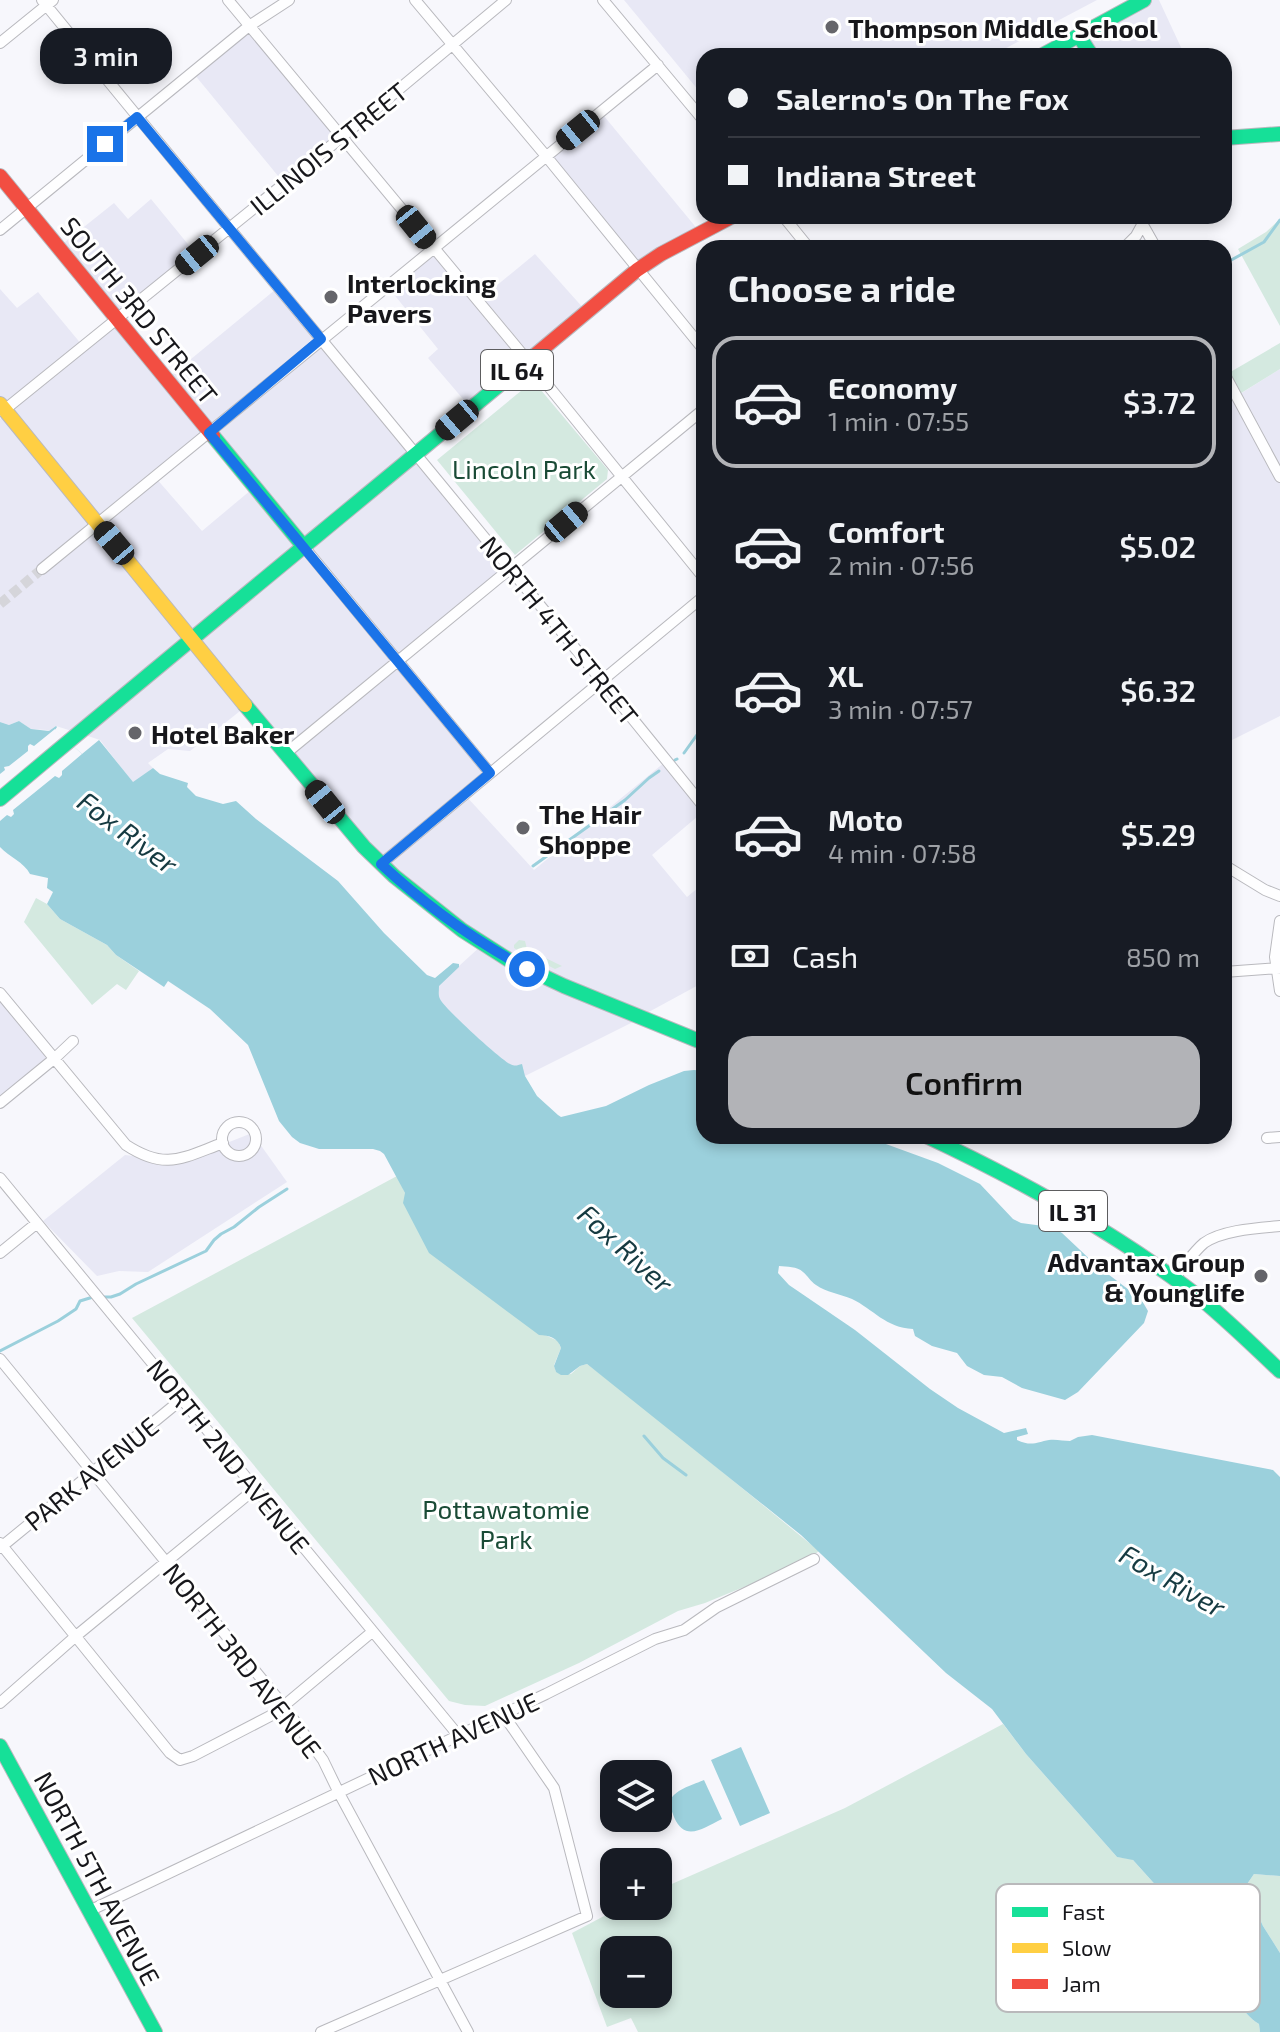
<!DOCTYPE html>
<meta charset="utf-8">
<style>
:root{--surface:#171b24;--page:#242831;--text:#f1f3f6;--muted:#9ea1a6;--line:#363941;--accent:#b2b3b7}
body{margin:0;font-family:"Exo 2",sans-serif;background:var(--page);color:var(--text);height:100vh;display:flex;flex-direction:column;font-size:30px;white-space:nowrap}
*{box-sizing:border-box;margin:0}
p{font-size:26px;color:var(--muted)}
.icon{flex:none;width:44px;height:44px;fill:none;stroke:currentColor;stroke-width:2;stroke-linecap:round;stroke-linejoin:round}
.map{position:relative;flex:1;overflow:hidden}
.sheet{position:absolute;left:696px;top:240px;width:536px;height:904px;display:flex;flex-direction:column;background:var(--surface);border-radius:24px;box-shadow:0 4px 12px #0003}
.sheet>*{flex:none}
.top-card{position:absolute;left:696px;top:48px;width:536px;height:176px;border-radius:24px;box-shadow:0 4px 12px #0003;display:grid;align-content:center;height:176px;padding:0 32px;background:var(--surface)}
.buttons{position:absolute;left:600px;top:1760px;display:grid;gap:16px}
.buttons a{display:grid;place-items:center;width:72px;height:72px;border-radius:16px;background:var(--surface);box-shadow:0 4px 12px #0003;font-size:40px}
.end{position:absolute;width:36px;height:36px;margin:-18px;border:10px solid #1a73e8;background:#fff;box-shadow:0 0 0 4px #fff}
.from{border-radius:50%}
.bubble{position:absolute;height:56px;border-radius:24px;background:var(--surface);box-shadow:0 4px 12px #0003;font-size:26px;font-weight:600;line-height:56px;text-align:center}
.car{position:absolute;width:24px;height:48px;margin:-24px -12px;border-radius:10px;box-shadow:0 0 6px 2px #0007;background:linear-gradient(#222 24%,#8ab4d8 0 40%,#222 0 76%,#8ab4d8 0 86%,#222 0)}
.top-card b{display:flex;align-items:center;gap:28px;height:76px;font-size:30px}
.top-card b+b{border-top:2px solid var(--line)}
.top-card i{width:20px;height:20px;background:var(--text)}
ul{padding:0;list-style:none}
li{display:flex;align-items:center;gap:24px;height:132px;margin:0 16px 12px;padding:0 16px;border:4px solid transparent;border-radius:24px}
li div{flex:1}
li b{display:block;font-size:30px}
li em{font-style:normal;font-weight:600}
li.on{border-color:var(--accent)}
li>.icon{width:72px;height:72px;stroke-width:1.5}
h2{padding:0 32px;font-size:36px;line-height:96px}
.pay{display:flex;align-items:center;gap:20px;height:88px;padding:0 32px;font-size:30px}
.pay p{margin-inline-start:auto}
.primary-button{display:flex;gap:16px;margin-top:auto;padding:16px 32px}
.primary-button a{flex:1;height:92px;border-radius:24px;background:var(--accent);color:#111;font-size:32px;font-weight:600;line-height:92px;text-align:center}
.map>svg:first-child{display:block}
.built{fill:#e8e8f5}
.green{fill:#d4e9e0;fill-rule:evenodd}
.water{fill:#9bd0dc}
.pier{fill:#f7f7fc}
.lines{fill:none;stroke-linecap:round;stroke-linejoin:round}
.stream{stroke:#9bd0dc;stroke-width:3}
.street-tunnel{stroke:#d5d5da;stroke-width:10;stroke-dasharray:10 5;stroke-linecap:butt}
.street-casing{stroke:#b9b9be;stroke-width:12}
.fast-casing{stroke:#b9b9be;stroke-width:16}
.slow-casing{stroke:#b9b9be;stroke-width:16}
.jam-casing{stroke:#b9b9be;stroke-width:16}
.street{stroke:#fefeff;stroke-width:10}
.fast{stroke:#16e098;stroke-width:14}
.slow{stroke:#ffcf43;stroke-width:14}
.jam{stroke:#f24e42;stroke-width:14}
.route{stroke:#1a73e8;stroke-width:10}
.poi-dot{fill:#65656a;stroke:#fff;stroke-width:3}
.labels{text-anchor:middle;dominant-baseline:central;stroke-width:6;stroke-linejoin:round;paint-order:stroke}
.shield{fill:#fff;stroke:#5d5d5f;stroke-width:2}
.shield-label{font-size:24px;font-weight:bold;fill:#17171b}
.poi-label{font-size:26px;font-weight:bold;fill:#17171b;stroke:#fff;text-anchor:start}
.street-label{font-size:26px;fill:#17171b;stroke:#fff}
.park-label{font-size:26px;fill:#1a4b36;stroke:#fff}
.water-label{font-size:28px;font-style:italic;fill:#153a41;stroke:#fff}
.key{fill:#fff;stroke:#b9b9bb;stroke-width:2}
.key-label{font-size:22px;fill:#17171b}
</style>
<div class="map">
<svg width="1280" height="2032" viewBox="0 0 1280 2032">
<rect width="100%" height="100%" fill="#f7f7fc"/>
<path class="built" d="M 624,0 L 1097,0 L 991,56 L 704,56 L 704,97 Z
M 1148,0 L 1159,0 L 1185,56 L 1095,56 L 1083,37 Z
M 248,29 L 338,137 L 283,182 L 194,74 Z
M 599,110 L 699,231 L 638,266 L 547,153 Z
M 151,199 L 196,254 L 118,317 L 60,246 L 114,203 L 128,219 Z
M 432,250 L 525,360 L 469,406 L 428,358 L 438,349 L 388,287 Z
M 535,254 L 585,310 L 528,357 L 479,300 Z
M 0,289 L 17,308 L 38,292 L 82,345 L 5,406 L 0,400 Z
M 276,289 L 319,339 L 210,429 L 168,378 Z
M 117,323 L 206,432 L 98,519 L 9,410 Z
M 321,341 L 412,452 L 304,544 L 212,433 Z
M 1280,369 L 1280,716 L 1224,744 L 1224,404 Z
M 5,415 L 189,637 L 75,732 L 56,726 L 49,731 L 47,730 L 31,729 L 19,721 L 9,725 L 0,722 L 0,419 Z
M 415,455 L 507,568 L 398,658 L 308,548 Z
M 155,477 L 202,531 L 251,490 L 300,547 L 192,635 L 99,523 Z
M 304,551 L 395,661 L 285,751 L 245,707 L 190,751 L 168,749 L 148,763 L 153,768 L 133,783 L 100,740 L 82,734 Z
M 398,664 L 487,773 L 381,860 L 289,754 Z
M 665,762 L 704,811 L 652,855 L 687,897 L 704,883 L 704,982 L 645,1014 L 497,948 L 384,864 L 466,796 L 534,870 Z
M 482,945 L 639,1019 L 521,1078 L 425,997 Z
M 0,996 L 51,1058 L 0,1102 Z
M 252,1133 L 287,1182 L 148,1272 L 119,1271 L 97,1276 L 43,1221 L 125,1155 L 179,1162 Z"/>
<path class="green" d="M 1280,219 L 1280,326 L 1238,249 L 1266,232 Z
M 1280,343 L 1280,369 L 1238,395 L 1227,374 Z
M 535,383 L 608,470 L 607,479 L 515,555 L 437,460 L 527,386 Z
M 36,898 L 47,904 L 60,919 L 107,945 L 116,955 L 139,971 L 126,990 L 117,984 L 92,1005 L 24,922 Z
M 519,940 L 525,941 L 527,949 L 562,966 L 555,969 L 519,951 L 514,948 L 514,945 Z
M 397,1176 L 405,1193 L 545,1335 L 558,1341 L 561,1348 L 554,1365 L 556,1372 L 571,1374 L 580,1366 L 587,1364 L 637,1402 L 819,1551 L 805,1562 L 705,1603 L 678,1611 L 579,1663 L 485,1706 L 465,1705 L 449,1701 L 132,1318 Z
M 1003,1724 L 1026,1754 L 1117,1857 L 1132,1859 L 1169,1900 L 1167,1910 C 1189,1942 1210,1974 1236,2002 C 1244,2010 1249,2018 1259,2024 L 1260,2032 L 638,2032 L 631,2018 L 607,2027 L 572,1933 L 623,1906 L 658,1906 L 658,1890 L 845,1808 ZM 614,1950 L 658,1950 L 658,1994 L 614,1994 Z
M 1254,1874 L 1280,1876 L 1280,1953 L 1263,1926 L 1245,1887 Z"/>
<path class="water" d="M 19,721 L 31,729 L 49,731 L 56,726 L 57,727 L 55,730 L 82,754 L 99,740 L 133,782 L 153,768 L 160,774 L 188,783 L 187,787 L 196,796 L 223,804 L 236,801 L 256,819 L 338,881 L 384,933 L 427,975 L 435,978 L 453,963 L 459,964 L 459,967 L 439,986 C 439,991 438,995 440,999 C 444,1008 501,1060 510,1064 C 516,1067 517,1065 522,1064 L 525,1076 L 537,1096 L 558,1115 L 561,1117 L 606,1106 L 649,1085 L 684,1071 L 694,1070 L 704,1071 L 704,1136 L 864,1136 L 938,1163 L 980,1184 L 1013,1219 L 1021,1223 L 1051,1227 L 1062,1233 L 1096,1265 L 1141,1299 L 1148,1311 L 1144,1323 L 1078,1392 L 1065,1400 L 1022,1388 L 1002,1377 L 984,1375 L 967,1366 L 957,1353 L 932,1346 L 915,1336 L 913,1329 C 886,1328 873,1309 852,1299 C 840,1294 826,1292 816,1285 C 810,1281 808,1276 803,1272 C 797,1266 787,1267 779,1266 L 778,1273 L 789,1285 L 855,1330 L 930,1389 L 958,1408 L 1004,1433 L 1026,1428 L 1028,1434 L 1017,1437 L 1017,1440 C 1032,1447 1037,1442 1049,1440 C 1056,1439 1064,1441 1070,1441 L 1078,1437 L 1092,1435 L 1273,1470 L 1280,1477 L 1280,1876 L 1254,1874 L 1245,1887 L 1263,1926 L 1280,1953 L 1280,2032 L 1260,2032 L 1259,2024 C 1249,2018 1244,2010 1236,2002 C 1210,1974 1188,1942 1167,1910 L 1169,1900 L 1133,1860 L 1117,1857 L 1026,1754 L 992,1709 L 946,1673 L 801,1535 L 587,1364 L 580,1366 L 568,1375 L 561,1375 L 556,1372 L 554,1366 L 561,1348 C 558,1338 549,1335 539,1335 L 429,1253 L 403,1203 L 405,1193 L 384,1154 L 380,1151 L 373,1149 L 319,1149 L 300,1143 L 292,1137 L 279,1121 L 248,1045 L 210,1009 L 168,981 L 164,987 L 116,955 L 107,945 L 60,919 L 47,904 L 53,892 L 47,888 L 48,878 L 30,874 C 24,862 9,857 0,847 L 0,722 L 9,725 Z
M 741,1747 L 770,1813 L 740,1826 L 711,1760 Z
M 704,1780 L 722,1819 C 703,1828 685,1843 674,1817 C 672,1811 668,1805 671,1799 C 676,1789 695,1784 704,1780 Z"/>
<path class="pier" d="M 55,729 L 82,754 L 62,771 L 62,775 L 59,778 L 55,776 L 13,810 L 14,814 L 11,817 L 7,815 L 0,821 L 0,774 L 5,770 L 4,767 L 9,766 L 28,751 L 28,746 L 30,744 L 34,746 Z"/>
<g class="lines">
<path class="stream" d="M 1224,264 L 1264,242 L 1280,220
M 684,753 L 699,732 L 704,730
M 675,760 L 677,759
M 533,866 L 625,800 L 649,778 L 659,771
M 101,1297 L 111,1297 L 120,1294 L 136,1284 L 206,1251 L 214,1240 L 221,1234 L 234,1227 L 259,1207 L 287,1189
M 0,1351 L 58,1321 L 76,1309 L 80,1301 L 93,1297
M 644,1436 L 663,1458 L 686,1475"/>
<path class="street-tunnel" d="M 0,604 L 42,569"/>
<defs>
<path id="street" d="M 42,0 C 262,270 486,536 704,807
M 228,0 L 528,361 L 704,578
M 415,0 L 546,156 L 704,350
M 603,0 L 704,121
M 0,43 L 53,0
M 783,216 L 809,248
M 1143,225 L 1156,248
M 0,230 L 249,26 L 289,0
M 1124,248 L 1136,236 L 1147,216
M 1224,373 L 1280,477
M 3,411 L 332,145 L 506,0
M 304,547 L 490,773
M 42,569 L 658,65
M 285,754 L 704,409
M 381,864 L 704,596
M 1224,865 L 1265,890 L 1280,896
M 1280,921 L 1275,957 L 1280,991
M 1224,972 L 1280,968
M 0,993 L 126,1145 C 166,1171 182,1158 223,1143
M 0,1103 L 55,1058 L 73,1041
M222 1139a17 17 0 1 1 34 0a17 17 0 1 1-34 0Z
M 1267,1138 L 1280,1137
M 0,1178 L 458,1735
M 0,1253 L 37,1223
M 1174,1278 C 1184,1267 1193,1252 1204,1243 C 1222,1230 1258,1228 1280,1226
M 0,1359 L 283,1705 L 323,1760 L 339,1793 L 468,2032
M 0,1543 L 170,1753 L 180,1760 L 193,1756 L 274,1714 L 372,1632
M 0,1548 L 182,1399
M 0,1703 L 76,1636 L 256,1488
M 89,1911 L 546,1694 L 655,1639 L 684,1630 L 717,1607 L 814,1559
M 321,2032 L 587,1916 L 554,1788 L 503,1714"/>
<path id="fast" d="M 1079,36 L 1092,56
M 1041,56 L 1144,0
M 1224,138 L 1280,134
M 213,436 L 304,547
M 245,705 L 364,847 L 394,876 L 462,930 L 509,960 L 564,986 L 704,1043
M 0,799 C 171,655 344,514 516,371
M 926,1136 C 1022,1181 1115,1232 1199,1297 C 1227,1320 1254,1346 1280,1371
M 0,1746 L 155,2032"/>
<path id="slow" d="M 0,404 L 245,705"/>
<path id="jam" d="M 0,176 L 213,436
M 516,371 L 637,270 L 661,254 L 733,216"/>
</defs>
<use href="#street" class="street-casing"/>
<use href="#fast" class="fast-casing"/>
<use href="#slow" class="slow-casing"/>
<use href="#jam" class="jam-casing"/>
<use href="#street" class="street"/>
<use href="#fast" class="fast"/>
<use href="#slow" class="slow"/>
<use href="#jam" class="jam"/>
</g>
<g class="lines">
<path class="route" d="M 105,144 L 137,117 L 321,339 L 209,433 L 490,773 L 381,864 C 425,905 474,940 527,969"/>
</g>
<g class="poi-dot">
<circle cx="832" cy="27" r="8"/>
<circle cx="331" cy="297" r="8"/>
<circle cx="135" cy="733" r="8"/>
<circle cx="523" cy="828" r="8"/>
<circle cx="1261" cy="1276" r="8"/>
</g>
<g class="labels">
<g class="shield">
<rect x="481" y="350" width="72" height="40" rx="6"/>
<rect x="1039" y="1191" width="68" height="40" rx="6"/>
</g>
<g class="shield-label">
<text x="517" y="370">IL 64</text>
<text x="1073" y="1211">IL 31</text>
</g>
<g class="poi-label">
<text x="848" y="27">Thompson Middle School</text>
<text x="347" y="282">Interlocking<tspan x="347" dy="30">Pavers</tspan></text>
<text x="151" y="733">Hotel Baker</text>
<text x="539" y="813">The Hair<tspan x="539" dy="30">Shoppe</tspan></text>
<text x="1245" y="1261" text-anchor="end">Advantax Group<tspan x="1245" dy="30">&amp; Younglife</tspan></text>
</g>
<g class="street-label">
<text transform="translate(328 148) rotate(-39)">ILLINOIS STREET</text>
<text transform="translate(140 310) rotate(51)">SOUTH 3RD STREET</text>
<text transform="translate(560 630) rotate(51)">NORTH 4TH STREET</text>
<text transform="translate(229 1456) rotate(51)">NORTH 2ND AVENUE</text>
<text transform="translate(91 1473) rotate(-39)">PARK AVENUE</text>
<text transform="translate(243 1660) rotate(52)">NORTH 3RD AVENUE</text>
<text transform="translate(453 1738) rotate(-25)">NORTH AVENUE</text>
<text transform="translate(98 1878) rotate(62)">NORTH 5TH AVENUE</text>
</g>
<g class="park-label">
<text x="524" y="468">Lincoln Park</text>
<text x="506" y="1508">Pottawatomie<tspan x="506" dy="30">Park</tspan></text>
</g>
<g class="water-label">
<text transform="translate(128 832) rotate(37)">Fox River</text>
<text transform="translate(626 1248) rotate(42)">Fox River</text>
<text transform="translate(1173 1580) rotate(30)">Fox River</text>
</g>
</g>
<rect x="996" y="1884" width="264" height="128" rx="12" class="key"/>
<rect x="1012" y="1907" width="36" height="10" fill="#16e098"/>
<rect x="1012" y="1943" width="36" height="10" fill="#ffcf43"/>
<rect x="1012" y="1979" width="36" height="10" fill="#f24e42"/>
<g class="key-label">
<text x="1062" y="1920">Fast</text>
<text x="1062" y="1956">Slow</text>
<text x="1062" y="1992">Jam</text>
</g>
</svg>
<div class="buttons">
<a><svg class="icon" aria-label="layers" viewBox="0 0 24 24"><path d="M12 4l9 5-9 5-9-5zM3 14l9 5 9-5"/></svg></a>
<a>+</a>
<a>−</a>
</div>
<i class="end from" style="left:527px;top:969px"></i>
<i class="end" style="left:105px;top:144px"></i>
<div class="bubble" style="left:40px;top:28px;width:132px">3 min</div>
<i class="car" style="left:578px;top:130px;rotate:231deg"></i>
<i class="car" style="left:416px;top:227px;rotate:141deg"></i>
<i class="car" style="left:197px;top:255px;rotate:231deg"></i>
<i class="car" style="left:457px;top:420px;rotate:230deg"></i>
<i class="car" style="left:566px;top:522px;rotate:50deg"></i>
<i class="car" style="left:114px;top:543px;rotate:320deg"></i>
<i class="car" style="left:325px;top:802px;rotate:321deg"></i>
<div class="top-card">
<b><i class="from"></i>Salerno's On The Fox</b>
<b><i></i>Indiana Street</b>
</div>
<section class="sheet">
<h2>Choose a ride</h2>
<ul>
<li class="on"><svg class="icon" aria-label="car" viewBox="0 0 24 24"><path d="M5 17H2v-5l4-1 3-4h7l3 4 3 1v5h-3M9 17h6M6 11h13"/><circle cx="7" cy="17" r="2"/><circle cx="17" cy="17" r="2"/></svg><div><b>Economy</b><p>1 min · 07:55</p></div><em>$3.72</em></li>
<li><svg class="icon" aria-label="car" viewBox="0 0 24 24"><path d="M5 17H2v-5l4-1 3-4h7l3 4 3 1v5h-3M9 17h6M6 11h13"/><circle cx="7" cy="17" r="2"/><circle cx="17" cy="17" r="2"/></svg><div><b>Comfort</b><p>2 min · 07:56</p></div><em>$5.02</em></li>
<li><svg class="icon" aria-label="car" viewBox="0 0 24 24"><path d="M5 17H2v-5l4-1 3-4h7l3 4 3 1v5h-3M9 17h6M6 11h13"/><circle cx="7" cy="17" r="2"/><circle cx="17" cy="17" r="2"/></svg><div><b>XL</b><p>3 min · 07:57</p></div><em>$6.32</em></li>
<li><svg class="icon" aria-label="car" viewBox="0 0 24 24"><path d="M5 17H2v-5l4-1 3-4h7l3 4 3 1v5h-3M9 17h6M6 11h13"/><circle cx="7" cy="17" r="2"/><circle cx="17" cy="17" r="2"/></svg><div><b>Moto</b><p>4 min · 07:58</p></div><em>$5.29</em></li>
</ul>
<div class="pay"><svg class="icon" aria-label="cash" viewBox="0 0 24 24"><path d="M3 7h18v10H3z"/><circle cx="12" cy="12" r="2"/></svg>Cash<p>850 m</p></div>
<div class="primary-button"><a>Confirm</a></div>
</section>
</div>
